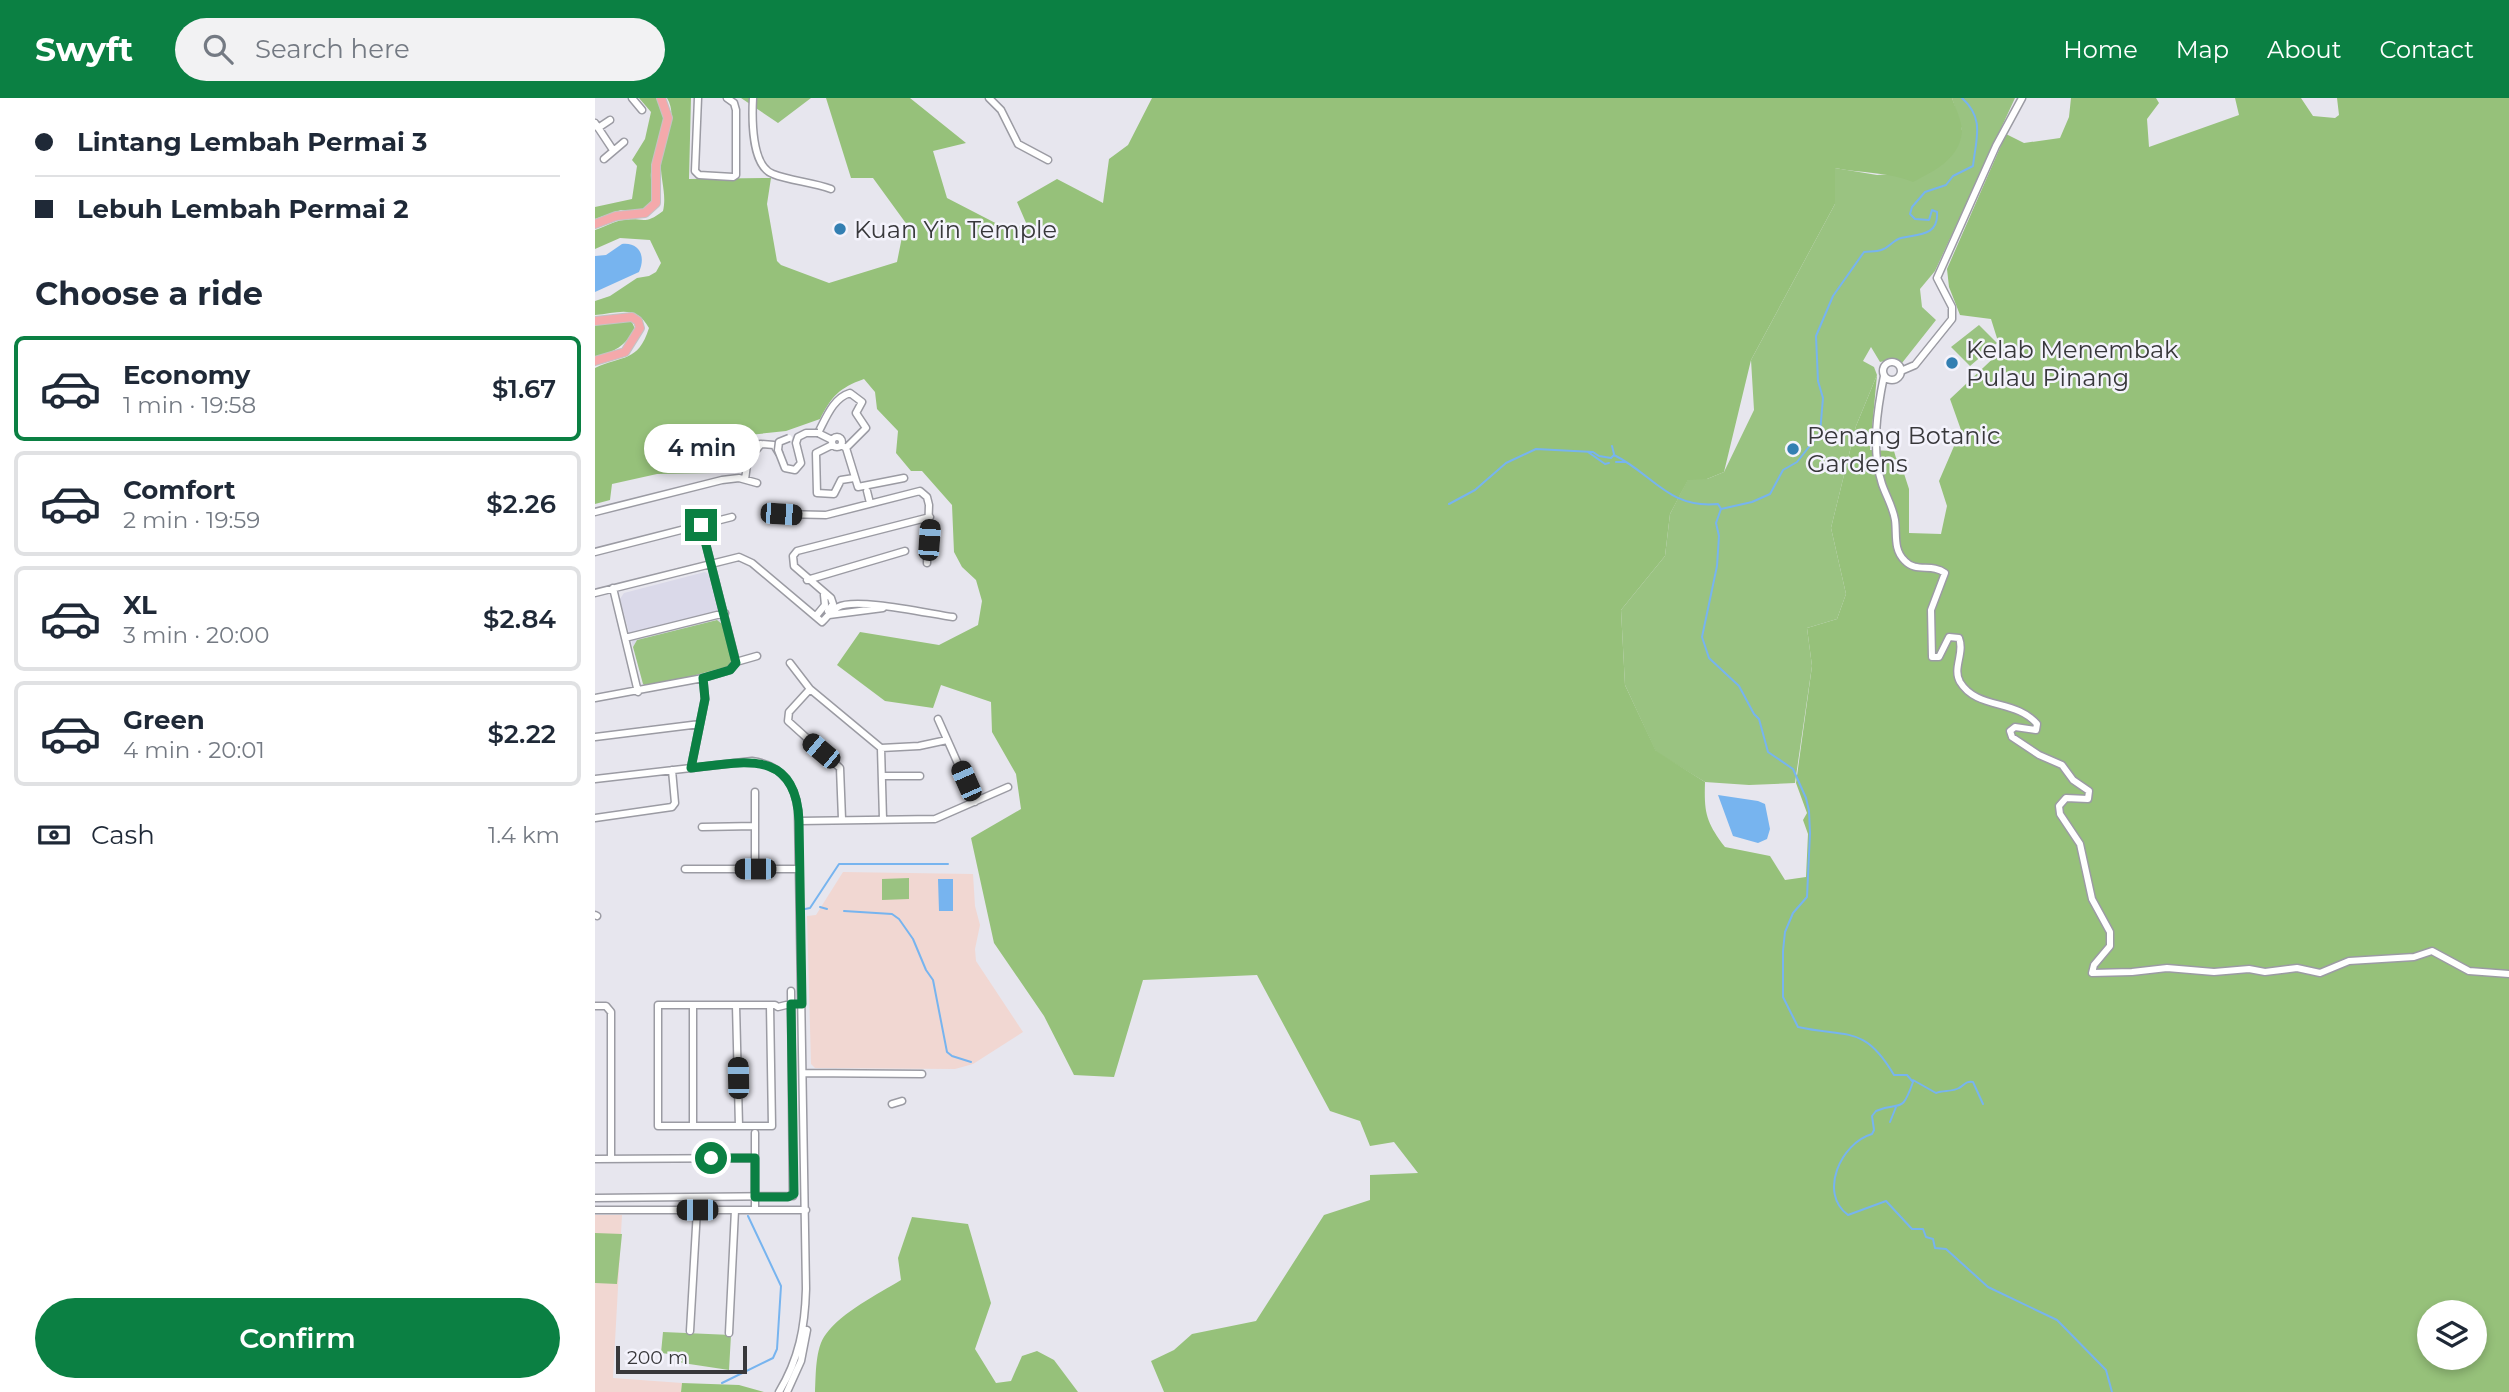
<!DOCTYPE html>
<meta charset="utf-8">
<style>
:root{--surface:#fff;--page:#f2f2f3;--text:#1f2937;--muted:#747a83;--line:#e0e1e3;--accent:#0b8043}
body{margin:0;font-family:Montserrat,sans-serif;background:var(--page);color:var(--text);height:100vh;display:flex;flex-direction:column;font-size:26px;white-space:nowrap}
*{box-sizing:border-box;margin:0}
p{font-size:23px;color:var(--muted)}
.icon{flex:none;width:38px;height:38px;fill:none;stroke:currentColor;stroke-width:2;stroke-linecap:round;stroke-linejoin:round}
.map{position:relative;flex:1;overflow:hidden}
.sheet{display:flex;flex-direction:column;background:var(--surface);width:595px}
.sheet>*{flex:none}
.top-card{display:grid;align-content:center;height:154px;padding:0 35px;background:var(--surface)}
.tools{position:absolute;left:1822px;top:1202px;display:grid;gap:14px}
.tools a{display:grid;place-items:center;width:70px;height:70px;border-radius:50%;background:var(--surface);box-shadow:0 4px 10px #0003;font-size:35px}
.scale{position:absolute;left:21px;bottom:18px;width:131px;box-sizing:border-box;padding-left:7px;border:4px solid #38383b;border-top:0;font-size:19px;line-height:24px;white-space:nowrap;color:#38383b;-webkit-text-stroke:5px #f4f3fc;paint-order:stroke}
.end{position:absolute;width:32px;height:32px;margin:-16px;border:9px solid #0b8043;background:#fff;box-shadow:0 0 0 4px #fff}
.from{border-radius:50%}
.bubble{position:absolute;height:49px;border-radius:24px;background:var(--surface);box-shadow:0 4px 10px #0003;font-size:23px;font-weight:600;line-height:49px;text-align:center}
.car{position:absolute;width:21px;height:42px;margin:-21px -10px;border-radius:9px;box-shadow:0 0 5px 2px #0007;background:linear-gradient(#222 24%,#8ab4d8 0 40%,#222 0 76%,#8ab4d8 0 86%,#222 0)}
.top-card b{display:flex;align-items:center;gap:24px;height:66px;font-size:26px}
.top-card b+b{border-top:2px solid var(--line)}
.top-card i{width:18px;height:18px;background:var(--text)}
ul{padding:0;list-style:none}
li{display:flex;align-items:center;gap:21px;height:105px;margin:0 14px 10px;padding:0 21px;border:4px solid var(--line);border-radius:10px}
li div{flex:1}
li b{display:block;font-size:26px}
li em{font-style:normal;font-weight:600}
li.active{border-color:var(--accent)}
li>.icon{width:63px;height:63px;stroke-width:1.5}
h2{padding:0 35px;font-size:32px;line-height:84px}
.pay{display:flex;align-items:center;gap:18px;height:77px;padding:0 35px;font-size:26px}
.pay p{margin-inline-start:auto}
.cta{display:flex;gap:14px;margin-top:auto;padding:14px 35px}
.cta a{flex:1;height:80px;border-radius:42px;background:var(--accent);color:#fff;font-size:28px;font-weight:600;line-height:80px;text-align:center}
header{display:flex;align-items:center;gap:42px;box-sizing:border-box;height:98px;padding:0 35px;background:var(--accent);color:#fff}
header strong{font-size:33px}
nav{display:flex;gap:38px;margin-inline-start:auto;font-size:24px}
.search{width:490px;height:63px;background:var(--page);display:flex;align-items:center;gap:18px;box-sizing:border-box;padding:0 24px;border-radius:38px;color:var(--muted);font-size:26px}
main{display:flex;flex:1;min-height:0}
.map>svg:first-child{display:block}
.built{fill:#dad9e9}
.education{fill:#f1d7d2}
.green{fill:#9ac381}
.forest{fill:#96c17a;fill-rule:evenodd}
.water{fill:#77b4ef}
.lines{fill:none;stroke-linecap:round;stroke-linejoin:round}
.stream{stroke:#77b4ef;stroke-width:2}
.minor-casing{stroke:#9b9ba3;stroke-width:9}
.major-casing{stroke:#c3c3c4;stroke-width:10}
.minor{stroke:#fff;stroke-width:6}
.major{stroke:#f4a9ab;stroke-width:8}
.minor-bridge-casing{stroke:#9b9ba3;stroke-width:9;stroke-linecap:butt}
.minor-bridge{stroke:#fff;stroke-width:6}
.route{stroke:#0b8043;stroke-width:9}
.poi-dot{fill:#337fb2;stroke:#f4f3fc;stroke-width:2.5}
.labels{text-anchor:middle;dominant-baseline:central;stroke-width:5;stroke-linejoin:round;paint-order:stroke}
.poi-label{font-size:24px;fill:#38383b;stroke:#f4f3fc;text-anchor:start}
</style>
<header>
<strong>Swyft</strong>
<div class="search"><svg class="icon" aria-label="search" viewBox="0 0 24 24"><circle cx="10" cy="10" r="6"/><path d="M15 15l6 6"/></svg>Search here</div>
<nav><a>Home</a><a>Map</a><a>About</a><a>Contact</a></nav>
</header>
<main>
<section class="sheet">
<div class="top-card">
<b><i class="from"></i>Lintang Lembah Permai 3</b>
<b><i></i>Lebuh Lembah Permai 2</b>
</div>
<h2>Choose a ride</h2>
<ul>
<li class="active"><svg class="icon" aria-label="car" viewBox="0 0 24 24"><path d="M5 17H2v-5l4-1 3-4h7l3 4 3 1v5h-3M9 17h6M6 11h13"/><circle cx="7" cy="17" r="2"/><circle cx="17" cy="17" r="2"/></svg><div><b>Economy</b><p>1 min · 19:58</p></div><em>$1.67</em></li>
<li><svg class="icon" aria-label="car" viewBox="0 0 24 24"><path d="M5 17H2v-5l4-1 3-4h7l3 4 3 1v5h-3M9 17h6M6 11h13"/><circle cx="7" cy="17" r="2"/><circle cx="17" cy="17" r="2"/></svg><div><b>Comfort</b><p>2 min · 19:59</p></div><em>$2.26</em></li>
<li><svg class="icon" aria-label="car" viewBox="0 0 24 24"><path d="M5 17H2v-5l4-1 3-4h7l3 4 3 1v5h-3M9 17h6M6 11h13"/><circle cx="7" cy="17" r="2"/><circle cx="17" cy="17" r="2"/></svg><div><b>XL</b><p>3 min · 20:00</p></div><em>$2.84</em></li>
<li><svg class="icon" aria-label="car" viewBox="0 0 24 24"><path d="M5 17H2v-5l4-1 3-4h7l3 4 3 1v5h-3M9 17h6M6 11h13"/><circle cx="7" cy="17" r="2"/><circle cx="17" cy="17" r="2"/></svg><div><b>Green</b><p>4 min · 20:01</p></div><em>$2.22</em></li>
</ul>
<div class="pay"><svg class="icon" aria-label="cash" viewBox="0 0 24 24"><path d="M3 7h18v10H3z"/><circle cx="12" cy="12" r="2"/></svg>Cash<p>1.4 km</p></div>
<div class="cta"><a>Confirm</a></div>
</section>
<div class="map">
<svg width="1914" height="1294" viewBox="0 0 1914 1294">
<rect width="100%" height="100%" fill="#e7e6ee"/>
<path class="built" d="M 110,474 L 115,477 L 127,526 L 122,522 L 42,542 L 38,549 L 25,501 L 29,495 Z"/>
<path class="education" d="M 248,774 L 378,776 L 380,808 L 385,827 L 380,851 L 381,863 L 428,934 L 378,966 L 360,971 L 220,970 L 216,966 L 212,818 L 221,817 Z
M 0,1117 L 27,1117 L 18,1280 L 87,1285 L 86,1294 L 0,1294 Z"/>
<path class="green" d="M 146,0 L 216,0 L 183,25 Z
M 1357,0 L 1420,0 L 1340,173 L 1325,191 L 1327,209 L 1341,222 L 1307,265 L 1299,261 L 1285,264 L 1276,249 L 1268,263 L 1279,269 L 1282,277 L 1261,328 L 1236,430 L 1251,496 L 1242,521 L 1212,530 L 1217,568 L 1200,685 L 1154,687 L 1110,684 L 1061,654 L 1030,587 L 1026,512 L 1070,458 L 1075,416 L 1093,381 L 1112,381 L 1129,374 L 1159,312 L 1156,262 L 1240,106 L 1240,70 L 1282,77 L 1299,76 L 1367,32 Z
M 1384,227 L 1402,245 L 1375,268 L 1356,249 Z
M 122,522 L 127,526 L 137,564 L 134,568 L 53,590 L 48,586 L 38,549 L 42,542 Z
M 314,780 L 314,801 L 287,802 L 287,781 Z
M 0,1135 L 27,1136 L 22,1186 L 0,1185 Z
M 68,1234 L 136,1237 L 134,1272 L 81,1264 L 82,1257 L 66,1255 Z"/>
<path class="forest" d="M 44,0 L 61,0 C 67,7 70,10 69,20 C 68,38 57,55 56,74 C 55,85 59,95 56,107 L 42,114 L 26,112 L 0,121 L 0,109 L 37,101 L 42,68 L 37,62 L 50,41 L 56,14 Z
M 72,0 L 96,0 L 94,81 L 176,80 L 172,106 L 182,163 L 186,167 L 234,185 L 302,164 L 310,124 L 278,80 L 256,80 L 231,0 L 315,0 L 371,45 L 338,53 L 352,100 L 412,131 L 432,127 L 422,104 L 462,81 L 508,105 L 514,61 L 533,47 L 557,0 L 1357,0 C 1360,9 1367,23 1367,33 C 1365,61 1339,73 1318,84 C 1294,74 1266,75 1240,70 L 1240,106 L 1156,262 L 1129,374 L 1112,381 L 1093,382 L 1075,416 L 1070,458 L 1026,512 L 1030,587 L 1061,653 L 1110,684 C 1109,715 1111,724 1130,749 L 1175,758 L 1190,782 L 1211,779 L 1213,736 L 1208,722 L 1212,715 L 1201,685 L 1217,568 L 1212,530 L 1242,521 L 1251,496 L 1236,430 L 1261,328 L 1282,277 L 1275,352 L 1299,353 L 1301,360 L 1304,360 L 1314,391 L 1314,435 L 1346,436 L 1352,408 L 1344,383 L 1366,332 L 1355,301 L 1406,253 L 1396,221 L 1365,217 L 1354,189 L 1352,171 L 1411,36 L 1429,45 L 1465,40 L 1474,19 L 1476,0 L 1561,0 L 1564,5 L 1552,21 L 1554,49 L 1644,17 L 1640,0 L 1706,0 L 1718,18 L 1740,20 L 1744,17 L 1742,0 L 1914,0 L 1914,1294 L 569,1294 L 556,1263 L 579,1252 L 597,1236 L 661,1223 L 729,1117 L 775,1102 L 775,1077 L 823,1075 L 799,1044 L 775,1048 L 765,1023 L 735,1013 L 662,877 L 548,882 L 519,979 L 479,977 L 449,918 L 399,845 L 376,740 L 426,711 L 421,676 L 397,634 L 396,604 L 346,587 L 338,610 L 290,603 L 242,567 L 265,534 L 344,547 L 383,527 L 387,503 L 381,482 L 367,469 L 359,454 L 357,407 L 327,373 L 316,373 L 301,355 L 303,333 L 282,311 L 280,294 L 269,281 C 244,290 237,298 225,321 L 191,333 L 154,337 L 142,354 L 120,375 L 62,376 L 17,386 L 15,402 L 0,406 L 0,270 C 27,257 43,265 54,230 C 41,206 23,215 0,217 L 0,203 L 15,198 L 42,180 L 54,178 L 61,174 L 66,165 L 55,142 L 25,140 L 0,151 L 0,132 C 10,129 19,123 29,122 C 48,119 49,128 68,113 C 72,96 65,81 66,64 C 68,42 84,20 72,0 ZM 1834,1214 L 1880,1214 L 1880,1260 L 1834,1260 Z
M 36,222 L 40,231 C 29,249 20,253 0,260 L 0,227 Z
M 317,1119 L 373,1126 L 396,1205 L 380,1251 L 401,1285 L 416,1283 L 427,1258 L 442,1253 L 459,1262 L 483,1294 L 220,1294 C 221,1277 220,1250 231,1236 C 247,1214 283,1196 306,1182 L 303,1160 Z
M 87,1285 L 144,1287 L 169,1294 L 86,1294 Z"/>
<path class="water" d="M 27,146 C 45,144 51,159 44,174 L 0,194 L 0,158 L 11,157 Z
M 1123,697 L 1163,703 L 1170,706 L 1175,731 L 1172,741 L 1163,745 L 1138,738 Z
M 343,781 L 358,781 L 358,813 L 344,813 Z"/>
<g class="lines">
<path class="stream" d="M 1367,0 C 1390,21 1381,40 1378,68 L 1358,78 L 1351,87 L 1330,94 L 1317,109 L 1315,116 L 1320,121 L 1334,122 L 1337,112 L 1342,114 C 1344,138 1323,136 1306,140 C 1298,142 1294,150 1286,152 C 1281,154 1274,153 1269,154 L 1238,198 L 1221,238 L 1223,283 L 1228,300 L 1225,335 L 1202,364 L 1188,372 L 1175,396 L 1157,404 L 1126,411 L 1121,425 L 1124,438 L 1122,468 L 1107,539 L 1114,560 L 1144,588 L 1159,616 L 1164,621 L 1173,654 L 1198,671 L 1211,700 L 1214,713 L 1215,735 L 1212,799 L 1198,815 L 1190,834 L 1188,853 L 1188,899 L 1203,929 C 1252,940 1269,926 1299,977 L 1312,977 L 1318,984 C 1306,1018 1306,1002 1281,1013 L 1277,1018 L 1279,1032 L 1277,1036 C 1246,1045 1223,1095 1253,1117 L 1291,1103 L 1317,1131 L 1328,1131 L 1331,1139 L 1338,1141 L 1340,1150 L 1351,1151 L 1393,1189 L 1462,1222 L 1511,1272 L 1517,1294
M 1017,348 L 1019,356
M 993,354 L 1010,366 L 1014,365
M 1021,364 L 1030,364
M 854,406 L 880,392 L 911,365 L 941,351 L 998,354 L 1004,358 L 1016,360 L 1019,357 C 1058,376 1073,411 1123,406 L 1126,411
M 225,809 L 232,811
M 210,811 L 215,810 L 244,766 L 353,766
M 249,813 L 297,816 L 304,821 L 318,841 L 331,872 L 338,882 L 352,954 L 357,958 L 376,964
M 1318,982 L 1341,995 C 1348,992 1357,994 1364,990 C 1370,987 1370,983 1378,984 L 1388,1006
M 1295,1024 L 1301,1009
M 127,1285 L 178,1260 L 182,1251 L 186,1188 L 153,1118"/>
<defs>
<path id="minor" d="M 37,0 L 47,12
M 103,0 L 100,73 L 104,77 L 138,79 L 141,77 L 141,12 L 139,5 L 132,0
M 158,0 C 157,19 156,68 178,76 C 195,83 217,84 236,91
M 394,0 L 406,12 L 423,46 L 453,62
M 0,25 L 18,52
M 3,30 L 15,22
M 9,61 L 29,44
M1288 273a9 9 0 1 1 18 0a9 9 0 1 1-18 0Z
M 1306,273 L 1320,267 L 1357,221 L 1357,209 L 1342,180 L 1401,48 L 1427,0
M 1289,278 C 1282,312 1276,352 1287,386 C 1291,398 1298,409 1300,422 C 1302,436 1298,452 1310,463 C 1321,475 1337,465 1350,475 L 1336,512 L 1337,559 L 1344,559 L 1354,539 L 1364,540 C 1370,555 1357,570 1365,584 C 1382,612 1421,601 1442,626 L 1441,632 L 1420,629 L 1415,633 L 1417,639 L 1444,657 L 1467,667 L 1478,682 L 1494,693 L 1493,701 L 1471,700 L 1464,708 L 1465,716 L 1485,746 L 1497,801 L 1515,834 L 1515,848 L 1499,867 L 1497,875 L 1537,874 L 1572,870 L 1619,874 L 1654,871 L 1670,874 L 1702,870 L 1725,875 L 1754,863 L 1819,859 L 1837,853 L 1874,873 L 1914,876
M237 344a5 5 0 1 1 10 0a5 5 0 1 1-10 0Z
M 237,342 L 223,335 C 231,320 238,300 255,295 L 267,304 L 261,315 L 271,330 L 251,350
M 166,346 L 179,347 L 184,355
M 237,347 L 221,355 L 222,395 L 239,396 L 246,382 L 259,380
M 246,347 L 251,350 L 263,389 L 309,380
M 150,381 C 152,370 152,356 158,347 L 166,346 L 153,362
M 272,393 L 275,405
M 0,414 L 127,382 L 144,380 L 162,385
M 186,416 L 231,417 L 325,393 L 332,399 L 334,407 L 332,465
M 106,427 L 141,564
M 0,454 L 137,419
M 212,482 L 310,453
M 18,490 L 43,594
M 0,495 L 144,459 L 157,465 L 227,524 C 232,519 237,512 243,509 C 261,499 335,516 358,519
M 233,513 L 238,506 L 236,500 L 199,468 L 198,458 L 202,453 L 335,419
M 234,517 L 288,510
M 221,518 L 230,507 L 229,497
M 30,540 L 130,515
M 195,565 L 215,591 L 286,650 L 288,721
M 215,591 L 194,614 L 193,623 L 245,670 L 247,721
M 0,600 L 108,580 L 135,572 L 141,564 L 162,558
M 343,621 L 380,704
M 0,639 L 105,626
M 286,650 L 324,648 L 352,642
M 96,670 L 110,601 L 108,580
M 287,678 L 325,678
M 0,681 L 157,663 C 185,667 200,685 203,712 L 211,1191 C 210,1229 204,1261 184,1294
M 0,720 L 77,709 L 80,705 L 77,672
M 204,723 L 340,721 L 413,689
M 107,729 L 160,728
M 90,771 L 203,771
M 160,771 L 160,694
M 0,817 L 2,818
M 141,907 L 144,1028
M 175,907 L 177,1028 L 63,1028 L 63,907 L 180,907 L 183,909 L 191,907
M 0,908 L 11,908 L 16,914 L 16,1061
M 209,975 L 327,976
M 297,1006 L 307,1003
M 98,1028 L 98,907
M 160,1035 L 160,1112
M 0,1061 L 160,1060
M 0,1100 L 198,1098 L 196,893
M 0,1112 L 211,1112
M 95,1233 L 102,1112
M 134,1235 L 140,1112
M 192,1294 L 206,1263 L 212,1232"/>
<path id="major" d="M 0,126 L 21,118 L 50,115 L 61,105 L 61,67 L 73,20 L 66,0
M 0,223 L 37,219 L 43,223 L 45,230 L 30,254 L 0,263"/>
</defs>
<use href="#minor" class="minor-casing"/>
<use href="#major" class="major-casing"/>
<use href="#minor" class="minor"/>
<use href="#major" class="major"/>
<defs>
<path id="minor-bridge" d="M 194,340 L 184,344 L 183,352 L 190,370 L 200,372 L 206,365 L 201,345 L 203,339 L 211,335 L 223,335"/>
</defs>
<use href="#minor-bridge" class="minor-bridge-casing"/>
<use href="#minor-bridge" class="minor-bridge"/>
</g>
<g class="lines">
<path class="route" d="M 106,427 L 141,565 L 135,572 L 108,580 L 110,601 L 96,670 C 149,664 201,650 204,723 L 207,906 L 196,906 L 199,1096 L 193,1099 L 160,1099 L 160,1060 L 116,1060"/>
</g>
<g class="poi-dot">
<circle cx="245" cy="131" r="7"/>
<circle cx="1357" cy="265" r="7"/>
<circle cx="1198" cy="351" r="7"/>
</g>
<g class="labels">
<g class="poi-label">
<text x="259" y="131">Kuan Yin Temple</text>
<text x="1371" y="251">Kelab Menembak<tspan x="1371" dy="28">Pulau Pinang</tspan></text>
<text x="1212" y="337">Penang Botanic<tspan x="1212" dy="28">Gardens</tspan></text>
</g>
</g>
</svg>
<div class="tools">
<a><svg class="icon" aria-label="layers" viewBox="0 0 24 24"><path d="M12 4l9 5-9 5-9-5zM3 14l9 5 9-5"/></svg></a>
</div>
<div class="scale">200 m</div>
<i class="end from" style="left:116px;top:1060px"></i>
<i class="end" style="left:106px;top:427px"></i>
<div class="bubble" style="left:49px;top:326px;width:116px">4 min</div>
<i class="car" style="left:186px;top:416px;rotate:94deg"></i>
<i class="car" style="left:334px;top:442px;rotate:4deg"></i>
<i class="car" style="left:226px;top:653px;rotate:310deg"></i>
<i class="car" style="left:371px;top:683px;rotate:336deg"></i>
<i class="car" style="left:160px;top:771px;rotate:270deg"></i>
<i class="car" style="left:143px;top:980px;rotate:359deg"></i>
<i class="car" style="left:102px;top:1112px;rotate:270deg"></i>
</div>
</main>
